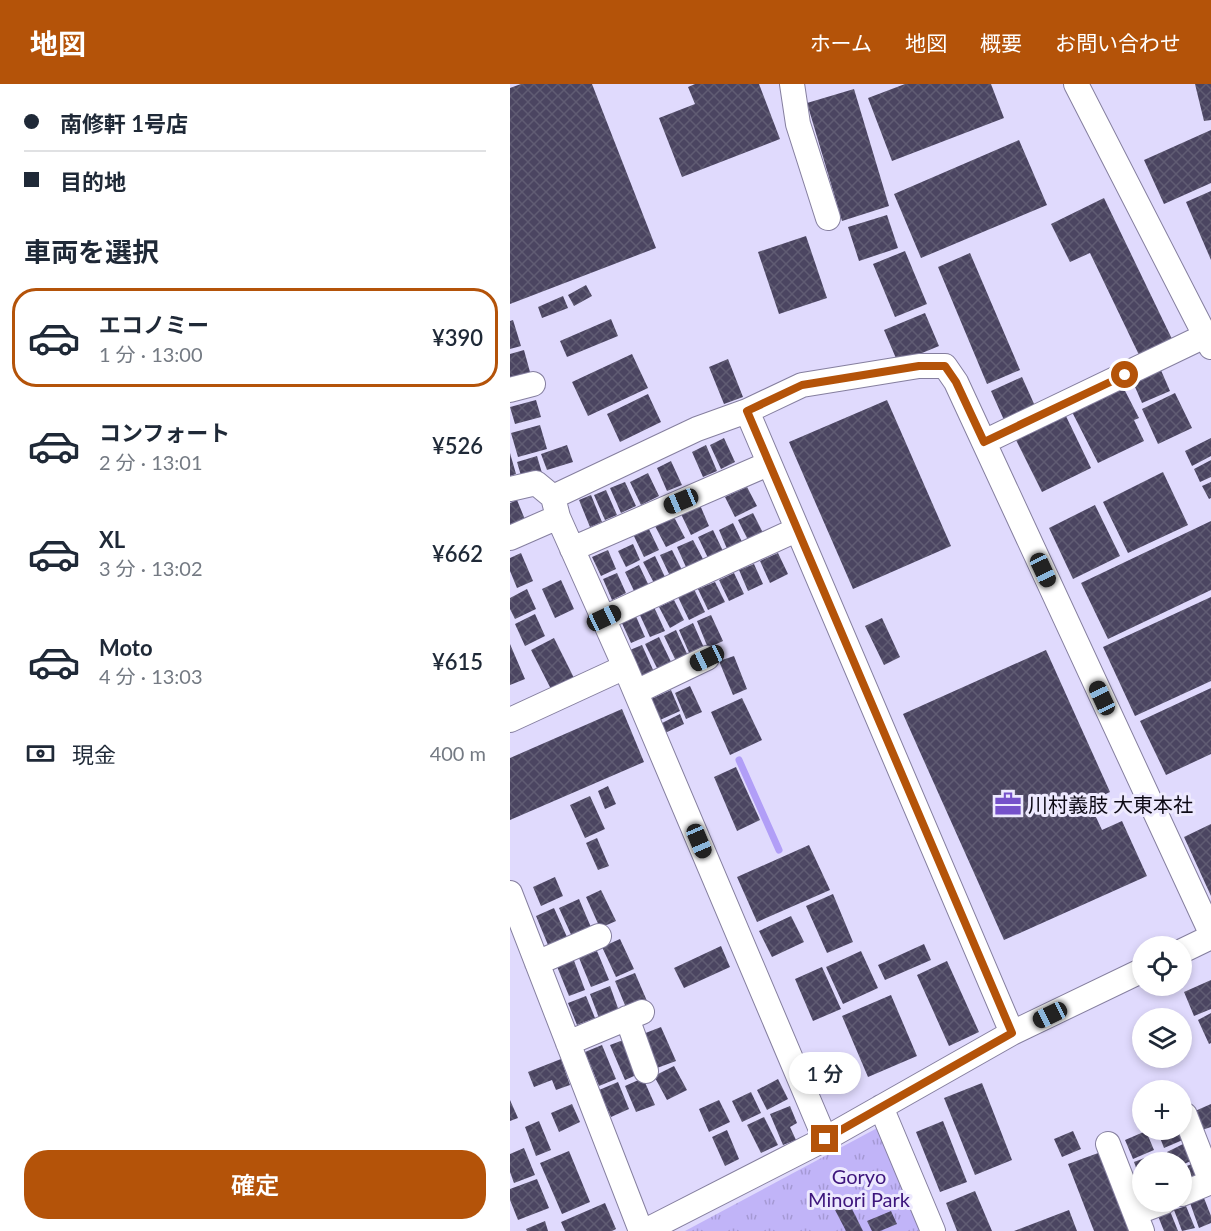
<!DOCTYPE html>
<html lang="ja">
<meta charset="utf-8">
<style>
:root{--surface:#fff;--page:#f2f2f3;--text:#1f2937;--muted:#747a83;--line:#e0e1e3;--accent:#b45309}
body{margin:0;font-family:Lato,"Noto Sans JP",sans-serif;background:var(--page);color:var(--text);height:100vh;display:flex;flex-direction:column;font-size:22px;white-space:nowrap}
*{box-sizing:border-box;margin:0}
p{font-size:20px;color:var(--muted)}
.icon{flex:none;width:33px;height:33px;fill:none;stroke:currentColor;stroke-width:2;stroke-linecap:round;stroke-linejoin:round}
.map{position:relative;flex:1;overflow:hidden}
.details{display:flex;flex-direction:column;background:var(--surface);width:510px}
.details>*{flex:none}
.hud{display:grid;align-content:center;height:132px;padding:0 24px;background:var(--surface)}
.tools{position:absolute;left:622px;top:852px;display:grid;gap:12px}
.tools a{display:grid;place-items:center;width:60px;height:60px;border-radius:50%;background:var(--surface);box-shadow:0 3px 9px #0003;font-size:30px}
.end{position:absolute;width:27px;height:27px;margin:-14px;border:8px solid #b45309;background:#fff;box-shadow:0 0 0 3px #fff}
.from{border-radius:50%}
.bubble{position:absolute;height:42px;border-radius:21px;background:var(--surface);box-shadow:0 3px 9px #0003;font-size:20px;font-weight:600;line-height:42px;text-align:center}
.car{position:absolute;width:18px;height:36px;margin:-18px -9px;border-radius:8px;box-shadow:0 0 4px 2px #0007;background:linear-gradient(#222 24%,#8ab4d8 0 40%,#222 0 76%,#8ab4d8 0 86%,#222 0)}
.hud b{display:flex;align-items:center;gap:21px;height:57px;font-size:22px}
.hud b+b{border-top:2px solid var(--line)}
.hud i{width:15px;height:15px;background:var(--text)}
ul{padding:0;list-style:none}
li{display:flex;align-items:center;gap:18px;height:99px;margin:0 12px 9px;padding:0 12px;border:3px solid transparent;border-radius:24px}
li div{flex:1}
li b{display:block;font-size:22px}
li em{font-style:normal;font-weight:600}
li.active{border-color:var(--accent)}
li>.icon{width:54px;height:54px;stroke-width:1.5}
h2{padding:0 24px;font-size:27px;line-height:72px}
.pay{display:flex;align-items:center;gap:15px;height:66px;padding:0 24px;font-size:22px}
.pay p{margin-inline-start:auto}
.cta{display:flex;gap:12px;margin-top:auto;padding:12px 24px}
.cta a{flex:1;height:69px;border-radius:24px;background:var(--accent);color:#fff;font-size:24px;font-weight:600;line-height:69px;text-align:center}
header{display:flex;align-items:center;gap:36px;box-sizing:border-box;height:84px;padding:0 30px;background:var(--accent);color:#fff}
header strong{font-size:28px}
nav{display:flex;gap:33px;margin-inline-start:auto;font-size:21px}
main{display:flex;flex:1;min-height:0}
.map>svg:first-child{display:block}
.park{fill:url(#park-tufts)}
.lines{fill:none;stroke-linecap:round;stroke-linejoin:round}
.stream{stroke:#b19ef7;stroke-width:7}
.building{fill:url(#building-cross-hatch)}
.minor-casing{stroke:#857f9f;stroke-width:26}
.minor{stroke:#fff;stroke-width:24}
.route{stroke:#b45309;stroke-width:8}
.labels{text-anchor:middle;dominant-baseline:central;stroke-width:6;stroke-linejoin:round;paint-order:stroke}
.poi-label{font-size:20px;fill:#0d0a15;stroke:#ede9fe;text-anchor:start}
.park-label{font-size:20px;fill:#3d157c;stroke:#ede9fe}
</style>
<header>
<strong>地図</strong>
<nav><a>ホーム</a><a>地図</a><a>概要</a><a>お問い合わせ</a></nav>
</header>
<main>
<section class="details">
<div class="hud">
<b><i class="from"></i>南修軒 1号店</b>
<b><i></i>目的地</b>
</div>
<h2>車両を選択</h2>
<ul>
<li class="active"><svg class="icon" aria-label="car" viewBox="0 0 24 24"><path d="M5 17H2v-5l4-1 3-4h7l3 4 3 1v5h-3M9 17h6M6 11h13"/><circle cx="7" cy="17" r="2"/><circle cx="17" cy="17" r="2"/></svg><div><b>エコノミー</b><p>1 分 · 13:00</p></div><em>¥390</em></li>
<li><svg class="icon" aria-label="car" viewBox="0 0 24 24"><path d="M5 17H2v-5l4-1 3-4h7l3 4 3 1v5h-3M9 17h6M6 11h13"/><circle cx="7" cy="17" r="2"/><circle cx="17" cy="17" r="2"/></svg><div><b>コンフォート</b><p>2 分 · 13:01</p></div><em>¥526</em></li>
<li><svg class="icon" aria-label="car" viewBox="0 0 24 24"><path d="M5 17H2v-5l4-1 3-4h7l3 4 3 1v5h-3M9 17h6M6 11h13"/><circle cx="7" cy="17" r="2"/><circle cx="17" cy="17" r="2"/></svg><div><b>XL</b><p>3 分 · 13:02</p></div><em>¥662</em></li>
<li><svg class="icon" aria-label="car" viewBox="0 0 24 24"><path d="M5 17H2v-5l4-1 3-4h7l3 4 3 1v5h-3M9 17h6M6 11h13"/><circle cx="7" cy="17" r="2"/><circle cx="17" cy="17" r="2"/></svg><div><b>Moto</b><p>4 分 · 13:03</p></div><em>¥615</em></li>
</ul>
<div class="pay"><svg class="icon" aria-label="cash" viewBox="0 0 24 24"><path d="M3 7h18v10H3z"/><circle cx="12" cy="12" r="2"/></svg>現金<p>400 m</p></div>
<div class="cta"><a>確定</a></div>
</section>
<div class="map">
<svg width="701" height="1147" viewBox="0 0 701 1147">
<defs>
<pattern id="park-tufts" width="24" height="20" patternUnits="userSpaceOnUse" patternTransform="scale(1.5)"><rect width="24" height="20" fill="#c1b4f8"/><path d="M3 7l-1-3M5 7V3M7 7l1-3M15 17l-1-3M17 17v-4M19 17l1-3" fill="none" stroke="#a599d4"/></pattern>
<pattern id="building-cross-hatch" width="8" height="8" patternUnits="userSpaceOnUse" patternTransform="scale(1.5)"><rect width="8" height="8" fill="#4b4561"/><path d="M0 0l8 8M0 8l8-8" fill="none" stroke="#605c73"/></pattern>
</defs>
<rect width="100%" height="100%" fill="#e0dafd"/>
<path class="park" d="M 371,1042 L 415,1147 L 175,1147 Z"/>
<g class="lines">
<path class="stream" d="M 229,676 L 269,766"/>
</g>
<path class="building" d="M 11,0 L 82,0 L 146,164 L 0,220 L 0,4 Z
M 185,0 L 249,0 L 270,55 L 172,93 L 149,34 L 185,20 L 178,3 Z
M 395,0 L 481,0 L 494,34 L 382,77 L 358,14 Z
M 685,0 L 701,0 L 701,36 L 694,37 Z
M 344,5 L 379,122 L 332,137 L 297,19 Z
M 701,46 L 701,99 L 654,120 L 634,76 Z
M 509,56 L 537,121 L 411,174 L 384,110 Z
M 701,107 L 701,176 L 676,118 Z
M 594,114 L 663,257 L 630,273 L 580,169 L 560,178 L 541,140 Z
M 377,131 L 388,164 L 349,177 L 338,143 Z
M 296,152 L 317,214 L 269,230 L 248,168 Z
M 395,167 L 417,220 L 385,233 L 363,180 Z
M 460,169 L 510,286 L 477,300 L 428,183 Z
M 76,201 L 82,212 L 64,222 L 58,211 Z
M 53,212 L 58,224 L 32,234 L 28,223 Z
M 415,229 L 429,262 L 388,279 L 374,246 Z
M 101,235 L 108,252 L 57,273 L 50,257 Z
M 3,236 L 11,262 L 0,265 L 0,237 Z
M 14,266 L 20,288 L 0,294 L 0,270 Z
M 122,270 L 138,304 L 78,332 L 62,298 Z
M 218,275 L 233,313 L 214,320 L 199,283 Z
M 650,284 L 660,307 L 632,319 L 622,296 Z
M 512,293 L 525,322 L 494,336 L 481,307 Z
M 611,299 L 629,334 L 624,336 L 634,357 L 588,379 L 560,324 Z
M 665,309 L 682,344 L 648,360 L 632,325 Z
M 138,310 L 151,338 L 110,358 L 97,330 Z
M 26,316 L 31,333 L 5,340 L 0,323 Z
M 377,316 L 441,462 L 343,505 L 279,358 Z
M 553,326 L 581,384 L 532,408 L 503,350 Z
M 30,341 L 37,365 L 8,373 L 1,349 Z
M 214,354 L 225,378 L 211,385 L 200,361 Z
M 701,354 L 701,372 L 682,382 L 675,367 Z
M 57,361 L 63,378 L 37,386 L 31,370 Z
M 196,361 L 207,387 L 193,393 L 182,368 Z
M 0,369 L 6,390 L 0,392 Z
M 27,372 L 32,389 L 12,395 L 7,378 Z
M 701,376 L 701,393 L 690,398 L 684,385 Z
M 161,377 L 172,401 L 157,407 L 147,384 Z
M 653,388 L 678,441 L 618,469 L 593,418 Z
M 138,389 L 149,412 L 131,421 L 120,398 Z
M 115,398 L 126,422 L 111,429 L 100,404 Z
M 701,398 L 701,414 L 699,415 L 692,402 Z
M 237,403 L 247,422 L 225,433 L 215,413 Z
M 96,406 L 107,431 L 95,436 L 84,411 Z
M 81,411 L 92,438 L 80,443 L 69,416 Z
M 7,416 L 16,438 L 0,444 L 0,419 Z
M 190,421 L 199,442 L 181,451 L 171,430 Z
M 585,421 L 610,472 L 563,495 L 539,444 Z
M 243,429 L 253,449 L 238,456 L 228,436 Z
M 164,433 L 175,454 L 156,463 L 145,442 Z
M 701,437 L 701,506 L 598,555 L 571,499 Z
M 223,439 L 233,460 L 218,467 L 209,446 Z
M 137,441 L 149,466 L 134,473 L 122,448 Z
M 203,446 L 213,467 L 198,474 L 188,453 Z
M 183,456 L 193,475 L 176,483 L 167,463 Z
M 123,460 L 130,476 L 116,483 L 108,467 Z
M 98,466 L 106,485 L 91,492 L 82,473 Z
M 162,466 L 172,486 L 160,492 L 150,471 Z
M 11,469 L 23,497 L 7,504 L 0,487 L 0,474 Z
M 268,469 L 278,490 L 260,499 L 250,477 Z
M 145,472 L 155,493 L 144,499 L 133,478 Z
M 244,480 L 253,500 L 238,507 L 229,486 Z
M 129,481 L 139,502 L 125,509 L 115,488 Z
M 107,489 L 116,509 L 102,516 L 93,495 Z
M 224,489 L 234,510 L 219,517 L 209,496 Z
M 51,496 L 64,525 L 45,534 L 32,505 Z
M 205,498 L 215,518 L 198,526 L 188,505 Z
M 17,505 L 26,525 L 5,535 L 0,525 L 0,514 Z
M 184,505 L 195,528 L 179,536 L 168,513 Z
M 701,513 L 701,597 L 625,632 L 593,563 Z
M 164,516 L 174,536 L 160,544 L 149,523 Z
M 144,523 L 155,547 L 140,553 L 129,529 Z
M 25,530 L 35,552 L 15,562 L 5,540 Z
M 125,530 L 135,553 L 121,559 L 111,537 Z
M 201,531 L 213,557 L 198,564 L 187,537 Z
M 372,534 L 390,573 L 374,581 L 355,542 Z
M 183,539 L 195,566 L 181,573 L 169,546 Z
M 166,546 L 178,572 L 166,577 L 154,552 Z
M 149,553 L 162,580 L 148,586 L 135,560 Z
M 44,554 L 65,596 L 42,607 L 21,566 Z
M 0,560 L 15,595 L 0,601 Z
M 132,561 L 144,588 L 131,593 L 120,566 Z
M 536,566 L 600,708 L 579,718 L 592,746 L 612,737 L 637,792 L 494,856 L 393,630 Z
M 224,572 L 237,605 L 223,611 L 209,577 Z
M 180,602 L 192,628 L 176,635 L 165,609 Z
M 701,604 L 701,670 L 656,691 L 630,637 Z
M 161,606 L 170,627 L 150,636 L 141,615 Z
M 232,614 L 252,656 L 220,671 L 201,628 Z
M 112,625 L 134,678 L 0,736 L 0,674 Z
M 170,630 L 174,640 L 155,649 L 150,640 Z
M 226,683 L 250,736 L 227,747 L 204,693 Z
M 98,702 L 106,720 L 95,725 L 88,707 Z
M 80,712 L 95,745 L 75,754 L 60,721 Z
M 701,740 L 701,812 L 674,753 Z
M 87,754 L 99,782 L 88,786 L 76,759 Z
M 299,761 L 320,806 L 247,838 L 227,793 Z
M 45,793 L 53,812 L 31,822 L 23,803 Z
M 91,806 L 106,837 L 90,844 L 76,813 Z
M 323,810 L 343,858 L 317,869 L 296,822 Z
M 69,815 L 83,848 L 64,857 L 49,824 Z
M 44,824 L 57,853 L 38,861 L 26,832 Z
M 281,832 L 294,858 L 262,873 L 249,847 Z
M 110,855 L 124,885 L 106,893 L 92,863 Z
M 414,860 L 421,876 L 375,896 L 368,881 Z
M 211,862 L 220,883 L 174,904 L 164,884 Z
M 87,867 L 99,896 L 81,903 L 69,874 Z
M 351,867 L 368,904 L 333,920 L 316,883 Z
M 63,874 L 75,906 L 59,912 L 46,880 Z
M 437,877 L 469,948 L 439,962 L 407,891 Z
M 312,883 L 331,925 L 303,937 L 285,895 Z
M 125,889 L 137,917 L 117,926 L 105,897 Z
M 701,896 L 701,925 L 684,932 L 674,908 Z
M 100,902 L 109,927 L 89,934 L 80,910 Z
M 381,911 L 407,972 L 358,993 L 332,932 Z
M 76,912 L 85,934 L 67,941 L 58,919 Z
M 701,929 L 701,959 L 699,960 L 688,936 Z
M 151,943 L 166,977 L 147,984 L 133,950 Z
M 116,955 L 131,989 L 115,996 L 100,961 Z
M 92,961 L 106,995 L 89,1002 L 75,968 Z
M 51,975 L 60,1001 L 46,1006 L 42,996 L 24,1003 L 18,988 Z
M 164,982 L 177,1006 L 157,1016 L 144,992 Z
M 133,994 L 145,1021 L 126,1028 L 115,1002 Z
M 268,995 L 278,1015 L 257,1026 L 247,1006 Z
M 108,998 L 119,1025 L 101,1033 L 89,1006 Z
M 472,999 L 502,1076 L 465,1091 L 434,1014 Z
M 241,1008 L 251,1029 L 232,1038 L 222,1017 Z
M 0,1016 L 8,1034 L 0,1037 Z
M 209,1016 L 220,1038 L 199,1048 L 189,1025 Z
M 62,1020 L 70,1038 L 49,1048 L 41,1029 Z
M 701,1020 L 701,1043 L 692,1046 L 685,1027 Z
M 280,1022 L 287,1039 L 280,1043 L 286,1056 L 273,1061 L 260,1030 Z
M 254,1033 L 268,1061 L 251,1069 L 237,1041 Z
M 29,1037 L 41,1066 L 26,1072 L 15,1043 Z
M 433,1037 L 457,1098 L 430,1108 L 406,1048 Z
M 217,1046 L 229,1075 L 215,1082 L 202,1053 Z
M 647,1046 L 671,1046 L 675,1055 L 654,1064 Z
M 563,1047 L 571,1065 L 552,1073 L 544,1055 Z
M 636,1047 L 644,1066 L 623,1075 L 615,1056 Z
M 675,1059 L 683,1076 L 672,1081 L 672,1078 L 661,1078 L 657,1068 Z
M 14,1064 L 25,1091 L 4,1099 L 0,1088 L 0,1070 Z
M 59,1067 L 80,1118 L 52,1130 L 30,1079 Z
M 591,1068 L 621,1147 L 584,1147 L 558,1080 Z
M 645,1070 L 648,1078 L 633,1078 L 633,1093 L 630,1095 L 624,1078 Z
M 684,1079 L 690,1095 L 672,1102 L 672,1084 Z
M 27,1095 L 39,1124 L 8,1136 L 0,1116 L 0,1105 Z
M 465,1107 L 482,1147 L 447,1147 L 436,1119 Z
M 694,1114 L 701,1132 L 701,1139 L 689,1144 L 680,1119 Z
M 95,1119 L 106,1145 L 102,1147 L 55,1147 L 51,1138 Z
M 339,1119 L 353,1147 L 336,1147 L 325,1126 Z
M 676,1122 L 685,1144 L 672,1147 L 664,1126 Z
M 559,1126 L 567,1147 L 504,1147 Z
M 381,1127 L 387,1140 L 370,1147 L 362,1147 L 357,1137 Z
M 660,1127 L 668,1147 L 654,1147 L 648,1132 Z
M 35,1137 L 38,1147 L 17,1147 L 16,1145 Z"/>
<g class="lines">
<defs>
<path id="minor" d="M 282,0 L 288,40 L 318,134
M 566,0 L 701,263
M 0,306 L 23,300
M 237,327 L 502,949
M 474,358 L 701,249
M 0,405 L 26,399 L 43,413
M 0,454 L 48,433
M 62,465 L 258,380
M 94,534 L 286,446
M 126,608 L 197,574
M 0,636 L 115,583
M 0,809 L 131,1147
M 672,867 L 701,853
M 27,879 L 89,852
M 117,934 L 136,987
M 58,959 L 132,928
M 371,1023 L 423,1147
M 675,1031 L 701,1098
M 315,1055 L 115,583 L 48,433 L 43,413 L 187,345 L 237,327 L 292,301 L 409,282 L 435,282 L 446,298 L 701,849
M 598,1060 L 632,1147
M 672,1110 L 701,1098
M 625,1129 L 654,1118
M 135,1147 L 315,1055 L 502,949 L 633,886"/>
</defs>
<use href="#minor" class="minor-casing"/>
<use href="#minor" class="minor"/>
</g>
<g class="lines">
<path class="route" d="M 315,1055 L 502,949 L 237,327 L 292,301 L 409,282 L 435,282 L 446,298 L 474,358 L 615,291"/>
</g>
<defs>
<symbol id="office-bare" viewBox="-9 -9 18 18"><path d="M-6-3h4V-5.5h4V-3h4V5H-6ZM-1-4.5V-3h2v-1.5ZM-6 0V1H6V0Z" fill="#7551ca" stroke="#ede9fe" stroke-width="2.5" paint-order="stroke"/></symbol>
</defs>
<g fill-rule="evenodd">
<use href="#office-bare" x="479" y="701" width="38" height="38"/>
</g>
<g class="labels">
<g class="poi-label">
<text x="518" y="720">川村義肢 大東本社</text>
</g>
<g class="park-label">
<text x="349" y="1092">Goryo<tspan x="349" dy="23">Minori Park</tspan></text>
</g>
</g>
</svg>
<div class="tools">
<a><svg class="icon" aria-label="locate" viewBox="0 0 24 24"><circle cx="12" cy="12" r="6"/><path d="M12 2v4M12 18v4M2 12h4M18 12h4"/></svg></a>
<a><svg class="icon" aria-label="layers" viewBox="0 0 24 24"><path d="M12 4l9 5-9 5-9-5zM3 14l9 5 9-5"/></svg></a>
<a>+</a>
<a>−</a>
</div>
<i class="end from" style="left:615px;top:291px"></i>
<i class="end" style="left:315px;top:1055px"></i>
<div class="bubble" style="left:279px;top:968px;width:72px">1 分</div>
<i class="car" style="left:171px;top:417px;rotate:247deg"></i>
<i class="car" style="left:533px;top:486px;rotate:155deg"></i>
<i class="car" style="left:94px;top:534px;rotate:65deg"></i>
<i class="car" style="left:197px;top:574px;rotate:245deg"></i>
<i class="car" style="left:592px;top:614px;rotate:335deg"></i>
<i class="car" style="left:189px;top:757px;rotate:157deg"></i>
<i class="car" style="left:540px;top:931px;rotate:244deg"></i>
</div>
</main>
